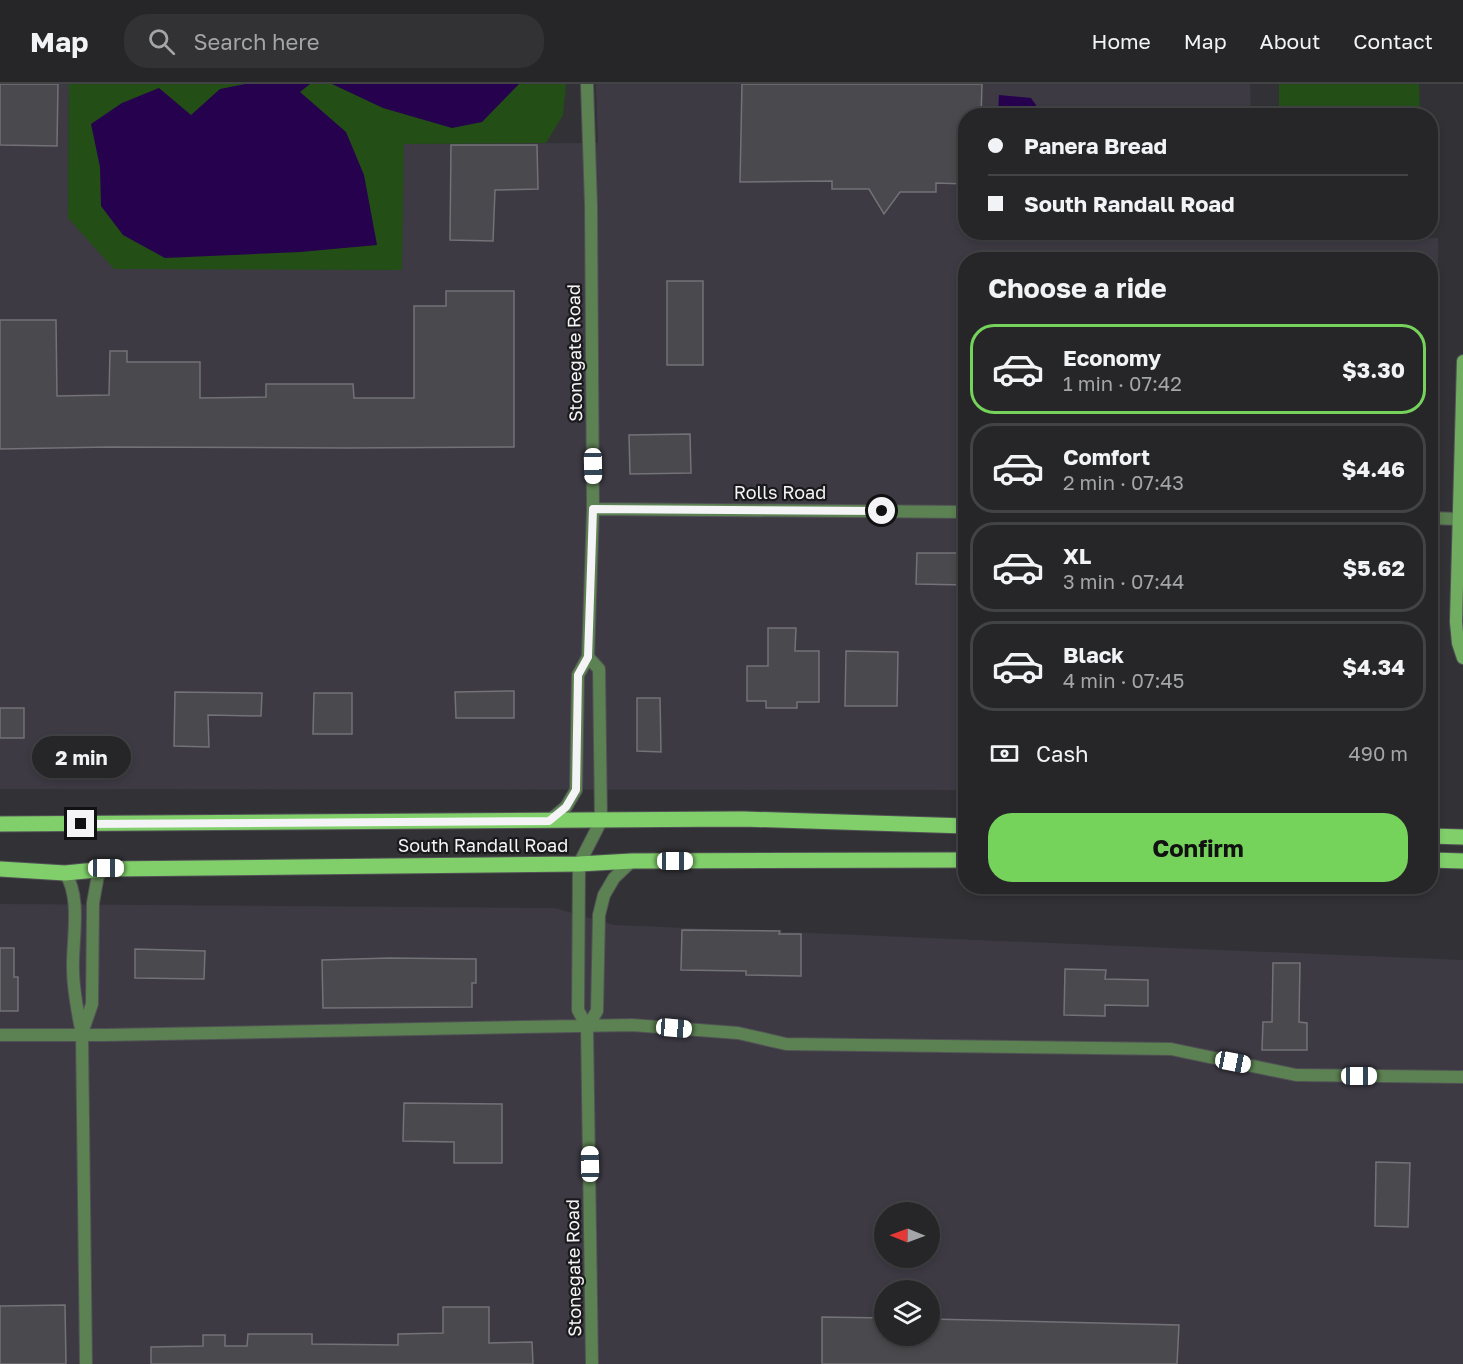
<!DOCTYPE html>
<meta charset="utf-8">
<style>
:root{--surface:#262628;--page:#323234;--text:#f1f3f6;--muted:#a4a5a8;--line:#424345;--accent:#75d25a}
body{margin:0;font-family:"Golos Text",sans-serif;background:var(--page);color:var(--text);height:100vh;display:flex;flex-direction:column;font-size:22px;white-space:nowrap}
*{box-sizing:border-box;margin:0}
p{font-size:20px;color:var(--muted)}
.icon{flex:none;width:33px;height:33px;fill:none;stroke:currentColor;stroke-width:2;stroke-linecap:round;stroke-linejoin:round}
.map{position:relative;flex:1;overflow:hidden}
.side{position:absolute;left:958px;top:168px;width:480px;height:642px;display:flex;flex-direction:column;background:var(--surface);border-radius:24px;box-shadow:0 3px 9px #0003,0 0 0 2px var(--line)}
.side>*{flex:none}
.guide{position:absolute;left:958px;top:24px;width:480px;height:132px;border-radius:24px;box-shadow:0 3px 9px #0003,0 0 0 2px var(--line);display:grid;align-content:center;height:132px;padding:0 30px;background:var(--surface)}
.needle{width:39px;rotate:271deg}
.controls{position:absolute;left:874px;top:1118px;display:grid;gap:12px}
.controls a{display:grid;place-items:center;width:66px;height:66px;border-radius:50%;background:var(--surface);box-shadow:0 3px 9px #0003,0 0 0 2px var(--line);font-size:30px}
.end{position:absolute;width:27px;height:27px;margin:-14px;border:8px solid #f4f3f6;background:#111;box-shadow:0 0 0 3px #111}
.from{border-radius:50%}
.bubble{position:absolute;height:42px;border-radius:21px;background:var(--surface);box-shadow:0 3px 9px #0003,0 0 0 2px var(--line);font-size:20px;font-weight:700;line-height:42px;text-align:center}
.car{position:absolute;width:18px;height:36px;margin:-18px -9px;border-radius:8px;box-shadow:0 0 4px 2px #0007;background:linear-gradient(#fff 24%,#345 0 40%,#fff 0 76%,#345 0 86%,#fff 0)}
.guide b{display:flex;align-items:center;gap:21px;height:57px;font-size:22px}
.guide b+b{border-top:2px solid var(--line)}
.guide i{width:15px;height:15px;background:var(--text)}
ul{padding:0;list-style:none}
li{display:flex;align-items:center;gap:18px;height:90px;margin:0 12px 9px;padding:0 18px;border:3px solid var(--line);border-radius:24px}
li div{flex:1}
li b{display:block;font-size:22px}
li em{font-style:normal;font-weight:700}
li.selected{border-color:var(--accent)}
li>.icon{width:54px;height:54px;stroke-width:1.5}
h2{padding:0 30px;font-size:27px;line-height:72px}
.pay{display:flex;align-items:center;gap:15px;height:66px;padding:0 30px;font-size:22px}
.pay p{margin-inline-start:auto}
.cta{display:flex;gap:12px;margin-top:auto;padding:12px 30px}
.cta a{flex:1;height:69px;border-radius:24px;background:var(--accent);color:#111;font-size:24px;font-weight:700;line-height:69px;text-align:center}
header{display:flex;align-items:center;gap:36px;box-sizing:border-box;height:84px;padding:0 30px;background:var(--surface);border-bottom:2px solid var(--line)}
header strong{font-size:28px}
nav{display:flex;gap:33px;margin-inline-start:auto;font-size:21px}
.search{width:420px;height:54px;background:var(--page);display:flex;align-items:center;gap:15px;box-sizing:border-box;padding:0 21px;border-radius:24px;color:var(--muted);font-size:22px}
.map>svg:first-child{display:block}
.built{fill:#3d3a44;fill-rule:evenodd}
.green{fill:#234e16}
.water{fill:#26024e}
.building{fill:#4a494d;stroke:#737277;stroke-width:1.5}
.lines{fill:none;stroke-linecap:round;stroke-linejoin:round}
.street-casing{stroke:#515155;stroke-width:14}
.secondary-casing{stroke:#515155;stroke-width:14}
.primary-casing{stroke:#515155;stroke-width:17}
.street{stroke:#5c8152;stroke-width:12}
.secondary{stroke:#71ad60;stroke-width:12}
.primary{stroke:#81cf6b;stroke-width:15}
.route{stroke:#f4f3f6;stroke-width:8}
.labels{text-anchor:middle;dominant-baseline:central;stroke-width:4.5;stroke-linejoin:round;paint-order:stroke}
.street-label{font-size:18px;fill:#f4f3f6;stroke:#1a1a1c}
</style>
<header>
<strong>Map</strong>
<div class="search"><svg class="icon" aria-label="search" viewBox="0 0 24 24"><circle cx="10" cy="10" r="6"/><path d="M15 15l6 6"/></svg>Search here</div>
<nav><a>Home</a><a>Map</a><a>About</a><a>Contact</a></nav>
</header>
<div class="map">
<svg width="1463" height="1280" viewBox="0 0 1463 1280">
<rect width="100%" height="100%" fill="#323236"/>
<path class="built" d="M 0,0 L 69,0 L 68,134 L 404,60 L 598,59 L 596,0 L 1250,0 L 1251,31 L 966,32 L 966,148 L 1263,148 L 1267,155 L 1438,154 L 1438,707 L 1431,707 L 1431,176 L 966,176 L 966,706 L 0,705 Z
M 0,820 L 555,824 L 614,841 L 1463,876 L 1463,1280 L 0,1280 ZM 885,1128 L 930,1128 L 930,1173 L 885,1173 ZM 885,1206 L 930,1206 L 930,1251 L 885,1251 Z"/>
<path class="green" d="M 69,0 L 566,0 L 563,31 L 546,59 L 404,60 L 402,186 L 114,185 L 68,134 Z
M 1279,0 L 1419,0 L 1420,31 L 1279,31 Z"/>
<path class="water" d="M 245,0 L 310,0 L 300,8 L 346,48 L 364,91 L 377,161 L 300,168 L 165,174 L 123,151 L 101,122 L 100,83 L 91,40 L 122,19 L 159,4 L 191,31 L 220,5 Z
M 332,0 L 519,0 L 482,38 L 452,44 L 383,24 Z
M 999,11 L 1031,14 L 1036,21 L 1037,31 L 998,31 Z"/>
<path class="building" d="M 0,0 L 58,0 L 57,62 L 0,61 Z
M 742,0 L 982,0 L 981,32 L 966,32 L 966,100 L 936,99 L 936,108 L 900,108 L 884,130 L 869,105 L 832,105 L 832,97 L 740,98 Z
M 451,61 L 537,61 L 538,105 L 495,106 L 493,157 L 450,156 Z
M 667,197 L 703,197 L 703,281 L 667,281 Z
M 446,207 L 514,207 L 514,363 L 346,364 L 109,363 L 0,365 L 0,236 L 56,236 L 57,312 L 109,311 L 110,267 L 127,267 L 127,278 L 200,278 L 200,314 L 266,313 L 266,300 L 353,300 L 354,314 L 414,314 L 414,222 L 446,222 Z
M 690,350 L 691,389 L 630,390 L 629,351 Z
M 917,469 L 966,469 L 966,501 L 916,500 Z
M 768,544 L 796,544 L 795,567 L 819,567 L 819,618 L 797,618 L 797,624 L 766,624 L 766,617 L 747,617 L 747,582 L 768,582 Z
M 846,567 L 898,568 L 897,622 L 845,622 Z
M 514,607 L 514,634 L 456,634 L 455,608 Z
M 175,608 L 262,609 L 261,632 L 208,631 L 209,663 L 174,662 Z
M 314,609 L 352,609 L 352,650 L 313,650 Z
M 637,614 L 660,614 L 661,668 L 637,667 Z
M 0,624 L 24,624 L 24,654 L 0,654 Z
M 682,846 L 780,847 L 779,850 L 801,850 L 801,892 L 746,891 L 746,887 L 681,886 Z
M 0,864 L 14,864 L 14,893 L 18,893 L 18,927 L 0,927 Z
M 135,865 L 205,867 L 204,895 L 135,894 Z
M 389,874 L 476,875 L 476,899 L 472,899 L 472,923 L 323,924 L 322,876 Z
M 1273,879 L 1300,879 L 1299,938 L 1307,939 L 1307,966 L 1262,966 L 1263,938 L 1272,938 Z
M 1065,885 L 1106,886 L 1105,895 L 1148,896 L 1148,922 L 1105,921 L 1105,932 L 1064,931 Z
M 404,1019 L 502,1020 L 502,1079 L 454,1079 L 454,1058 L 403,1057 Z
M 1376,1078 L 1410,1079 L 1408,1143 L 1375,1142 Z
M 65,1221 L 66,1280 L 0,1280 L 0,1222 Z
M 443,1223 L 489,1223 L 489,1259 L 532,1258 L 533,1280 L 151,1280 L 151,1263 L 203,1262 L 203,1251 L 225,1251 L 225,1262 L 247,1262 L 248,1250 L 312,1250 L 312,1260 L 398,1261 L 398,1250 L 443,1249 Z
M 822,1233 L 885,1234 L 885,1251 L 930,1251 L 930,1235 L 1179,1241 L 1177,1280 L 822,1280 Z"/>
<g class="lines">
<defs>
<path id="street" d="M 593,425 L 966,428
M 1431,434 L 1458,435
M 588,573 L 599,585 L 601,737 L 579,780 L 578,926 L 587,943 L 592,1280
M 549,737 L 566,723 L 576,706 L 578,591 L 588,573 L 593,425 L 591,121 L 587,0
M 65,789 C 82,814 72,856 73,885 C 73,907 78,929 82,951 L 86,1280
M 587,943 L 597,927 L 599,831 L 604,811 L 614,794 L 632,777
M 82,949 L 92,920 L 93,819 L 98,791 L 106,785
M 0,951 L 105,951 L 632,941 L 738,949 L 786,960 L 1171,965 L 1296,991 L 1463,993"/>
<path id="secondary" d="M 1463,277 L 1456,538 L 1458,559 L 1463,574"/>
<path id="primary" d="M 0,740 L 743,735 L 966,742
M 1431,752 L 1463,753
M 1431,776 L 1463,777
M 0,785 L 65,789 L 106,785 L 579,780 L 632,777 L 966,776"/>
</defs>
<use href="#street" class="street-casing"/>
<use href="#secondary" class="secondary-casing"/>
<use href="#primary" class="primary-casing"/>
<use href="#street" class="street"/>
<use href="#secondary" class="secondary"/>
<use href="#primary" class="primary"/>
</g>
<g class="lines">
<path class="route" d="M 81,740 L 549,737 L 566,723 L 576,706 L 578,591 L 588,573 L 593,425 L 882,427"/>
</g>
<g class="labels">
<g class="street-label">
<text transform="translate(574 269) rotate(-91)">Stonegate Road</text>
<text x="780" y="408">Rolls Road</text>
<text x="483" y="761">South Randall Road</text>
<text transform="translate(573 1184) rotate(-91)">Stonegate Road</text>
</g>
</g>
</svg>
<div class="controls">
<a><svg class="needle" viewBox="-14 -14 28 28"><path d="M0-13l5 13h-10z" fill="#e53935"/><path d="M0 13l5-13h-10z" fill="#a4a5a8"/></svg></a>
<a><svg class="icon" aria-label="layers" viewBox="0 0 24 24"><path d="M12 4l9 5-9 5-9-5zM3 14l9 5 9-5"/></svg></a>
</div>
<i class="end from" style="left:882px;top:427px"></i>
<i class="end" style="left:81px;top:740px"></i>
<div class="bubble" style="left:32px;top:652px;width:99px">2 min</div>
<i class="car" style="left:593px;top:382px;rotate:179deg"></i>
<i class="car" style="left:675px;top:777px;rotate:90deg"></i>
<i class="car" style="left:106px;top:784px;rotate:90deg"></i>
<i class="car" style="left:674px;top:944px;rotate:95deg"></i>
<i class="car" style="left:1233px;top:978px;rotate:101deg"></i>
<i class="car" style="left:1359px;top:992px;rotate:90deg"></i>
<i class="car" style="left:590px;top:1080px;rotate:359deg"></i>
<div class="guide">
<b><i class="from"></i>Panera Bread</b>
<b><i></i>South Randall Road</b>
</div>
<section class="side">
<h2>Choose a ride</h2>
<ul>
<li class="selected"><svg class="icon" aria-label="car" viewBox="0 0 24 24"><path d="M5 17H2v-5l4-1 3-4h7l3 4 3 1v5h-3M9 17h6M6 11h13"/><circle cx="7" cy="17" r="2"/><circle cx="17" cy="17" r="2"/></svg><div><b>Economy</b><p>1 min · 07:42</p></div><em>$3.30</em></li>
<li><svg class="icon" aria-label="car" viewBox="0 0 24 24"><path d="M5 17H2v-5l4-1 3-4h7l3 4 3 1v5h-3M9 17h6M6 11h13"/><circle cx="7" cy="17" r="2"/><circle cx="17" cy="17" r="2"/></svg><div><b>Comfort</b><p>2 min · 07:43</p></div><em>$4.46</em></li>
<li><svg class="icon" aria-label="car" viewBox="0 0 24 24"><path d="M5 17H2v-5l4-1 3-4h7l3 4 3 1v5h-3M9 17h6M6 11h13"/><circle cx="7" cy="17" r="2"/><circle cx="17" cy="17" r="2"/></svg><div><b>XL</b><p>3 min · 07:44</p></div><em>$5.62</em></li>
<li><svg class="icon" aria-label="car" viewBox="0 0 24 24"><path d="M5 17H2v-5l4-1 3-4h7l3 4 3 1v5h-3M9 17h6M6 11h13"/><circle cx="7" cy="17" r="2"/><circle cx="17" cy="17" r="2"/></svg><div><b>Black</b><p>4 min · 07:45</p></div><em>$4.34</em></li>
</ul>
<div class="pay"><svg class="icon" aria-label="cash" viewBox="0 0 24 24"><path d="M3 7h18v10H3z"/><circle cx="12" cy="12" r="2"/></svg>Cash<p>490 m</p></div>
<div class="cta"><a>Confirm</a></div>
</section>
</div>
